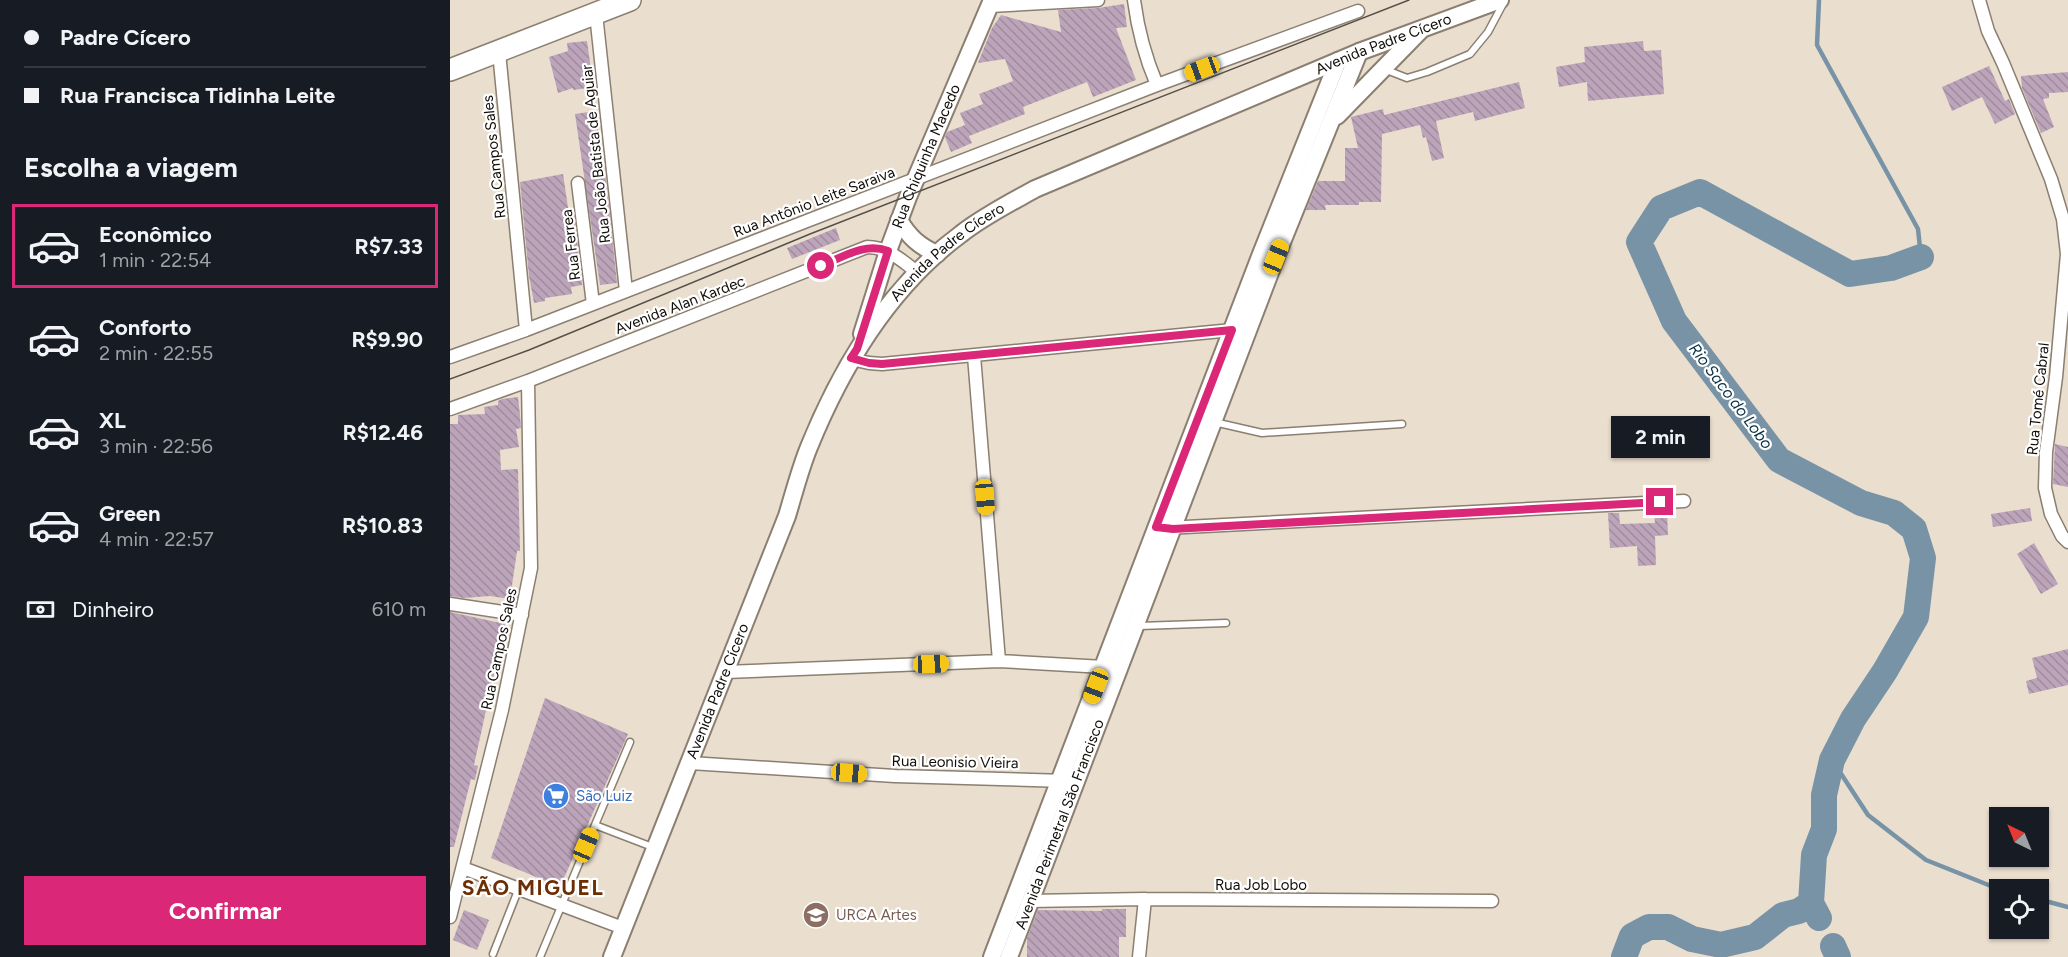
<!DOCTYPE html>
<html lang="pt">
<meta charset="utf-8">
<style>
:root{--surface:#171b24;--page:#20242c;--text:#f1f3f6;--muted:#9ea1a6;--line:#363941;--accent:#db2777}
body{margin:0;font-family:Figtree,sans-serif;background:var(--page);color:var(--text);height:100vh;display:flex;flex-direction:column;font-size:22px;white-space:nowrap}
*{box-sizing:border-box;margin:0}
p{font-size:20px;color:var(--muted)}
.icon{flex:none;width:33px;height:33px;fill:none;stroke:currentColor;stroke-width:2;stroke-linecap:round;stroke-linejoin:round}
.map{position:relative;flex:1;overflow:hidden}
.side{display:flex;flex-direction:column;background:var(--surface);width:450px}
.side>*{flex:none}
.hud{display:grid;align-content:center;height:132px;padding:0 24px;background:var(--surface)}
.needle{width:39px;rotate:317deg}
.buttons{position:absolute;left:1539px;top:807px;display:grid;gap:12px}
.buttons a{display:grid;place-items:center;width:60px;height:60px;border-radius:0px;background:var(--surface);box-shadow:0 2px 4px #0004;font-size:30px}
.end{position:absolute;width:27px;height:27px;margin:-14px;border:8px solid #db2777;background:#fff;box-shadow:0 0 0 3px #fff}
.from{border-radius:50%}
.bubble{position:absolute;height:42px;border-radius:0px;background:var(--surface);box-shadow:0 2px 4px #0004;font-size:20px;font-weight:700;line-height:42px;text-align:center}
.car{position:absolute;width:18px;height:36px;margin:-18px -9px;border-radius:8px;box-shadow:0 0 4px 2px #0007;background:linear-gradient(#f5c518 24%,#345 0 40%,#f5c518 0 76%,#345 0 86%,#f5c518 0)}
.hud b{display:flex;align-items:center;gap:21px;height:57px;font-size:22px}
.hud b+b{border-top:2px solid var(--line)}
.hud i{width:15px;height:15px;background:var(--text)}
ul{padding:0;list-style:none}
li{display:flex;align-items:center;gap:18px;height:84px;margin:0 12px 9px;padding:0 12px;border:3px solid transparent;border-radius:0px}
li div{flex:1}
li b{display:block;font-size:22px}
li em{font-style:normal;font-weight:700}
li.selected{border-color:var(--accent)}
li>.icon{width:54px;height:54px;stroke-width:1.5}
h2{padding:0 24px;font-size:27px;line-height:72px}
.pay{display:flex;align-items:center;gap:15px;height:66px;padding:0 24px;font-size:22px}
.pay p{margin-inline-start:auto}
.action{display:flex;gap:12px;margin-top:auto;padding:12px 24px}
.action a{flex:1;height:69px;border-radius:0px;background:var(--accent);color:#fff;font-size:24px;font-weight:700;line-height:69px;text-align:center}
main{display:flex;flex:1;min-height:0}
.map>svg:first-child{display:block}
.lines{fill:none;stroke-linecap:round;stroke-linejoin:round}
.stream{stroke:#7893a5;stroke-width:4.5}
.river{stroke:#7893a5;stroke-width:26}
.building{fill:url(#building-back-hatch)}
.lane-casing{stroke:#8a7f71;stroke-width:9}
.street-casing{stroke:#8a7f71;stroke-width:15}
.secondary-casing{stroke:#8a7f71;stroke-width:20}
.highway-casing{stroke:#8a7f71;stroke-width:24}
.lane{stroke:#fff;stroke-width:6}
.street{stroke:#fff;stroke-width:12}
.secondary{stroke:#fff;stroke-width:16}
.highway{stroke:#fff;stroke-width:21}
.tram{stroke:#565048;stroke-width:1.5}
.route{stroke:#db2777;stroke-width:8}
.labels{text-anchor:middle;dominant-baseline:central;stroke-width:4.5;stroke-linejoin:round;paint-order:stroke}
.street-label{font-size:15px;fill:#100d08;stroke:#fff}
.shop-label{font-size:15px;fill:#366cbe;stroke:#fff;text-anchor:start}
.education-label{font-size:15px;fill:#785e54;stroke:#fff;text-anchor:start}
.water-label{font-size:16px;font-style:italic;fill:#082f44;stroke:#fff}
.district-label{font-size:21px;font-weight:bold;letter-spacing:1.5px;fill:#6c2e05;stroke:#fff}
</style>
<main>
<section class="side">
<div class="hud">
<b><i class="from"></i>Padre Cícero</b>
<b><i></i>Rua Francisca Tidinha Leite</b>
</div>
<h2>Escolha a viagem</h2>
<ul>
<li class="selected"><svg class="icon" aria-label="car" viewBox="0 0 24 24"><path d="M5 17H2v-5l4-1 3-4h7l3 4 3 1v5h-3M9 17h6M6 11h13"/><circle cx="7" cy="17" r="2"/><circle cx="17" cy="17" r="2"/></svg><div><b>Econômico</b><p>1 min · 22:54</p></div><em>R$7.33</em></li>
<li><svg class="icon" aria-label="car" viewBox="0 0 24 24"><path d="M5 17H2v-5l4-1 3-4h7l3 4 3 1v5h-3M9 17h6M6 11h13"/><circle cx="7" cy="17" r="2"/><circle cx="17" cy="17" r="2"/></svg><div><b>Conforto</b><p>2 min · 22:55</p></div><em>R$9.90</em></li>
<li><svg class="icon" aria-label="car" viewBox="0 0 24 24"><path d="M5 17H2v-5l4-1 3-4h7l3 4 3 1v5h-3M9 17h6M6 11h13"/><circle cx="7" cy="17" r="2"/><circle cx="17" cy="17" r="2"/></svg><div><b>XL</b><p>3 min · 22:56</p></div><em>R$12.46</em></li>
<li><svg class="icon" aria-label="car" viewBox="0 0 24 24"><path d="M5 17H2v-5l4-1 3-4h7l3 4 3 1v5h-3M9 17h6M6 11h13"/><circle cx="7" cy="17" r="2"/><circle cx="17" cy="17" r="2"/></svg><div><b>Green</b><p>4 min · 22:57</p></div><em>R$10.83</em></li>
</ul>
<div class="pay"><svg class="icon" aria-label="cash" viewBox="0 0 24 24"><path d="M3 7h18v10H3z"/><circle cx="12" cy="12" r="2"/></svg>Dinheiro<p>610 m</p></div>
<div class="action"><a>Confirmar</a></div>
</section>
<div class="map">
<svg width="1618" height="957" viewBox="0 0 1618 957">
<defs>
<pattern id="building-back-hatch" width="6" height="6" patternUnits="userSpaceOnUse" patternTransform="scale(1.5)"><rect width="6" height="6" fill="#bca4ba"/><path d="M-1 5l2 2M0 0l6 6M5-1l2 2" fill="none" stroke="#a18c9e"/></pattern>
</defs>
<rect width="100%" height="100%" fill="#eadecf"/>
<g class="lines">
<path class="stream" d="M 1369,0 L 1367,45 L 1468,229 L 1471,257
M 1382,760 L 1418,815 L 1476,860 L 1551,890
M 1588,899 L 1618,907"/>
<path class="river" d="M 1369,918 L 1361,903 L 1364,855 L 1374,829 L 1374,795 L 1382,760 L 1403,719 L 1435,671 L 1466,617 L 1473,558 L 1464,529 L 1444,513 L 1411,503 L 1329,460 L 1224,321 L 1189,242 L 1211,208 L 1250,192 L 1400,274 L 1441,268 L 1471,257
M 1383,946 L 1388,957
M 1174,957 L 1182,936 L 1199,927 L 1218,927 L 1242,939 L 1271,945 L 1305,937 L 1333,915 L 1349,911 L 1361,903"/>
</g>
<path class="building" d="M 674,4 L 677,27 L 666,28 L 686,80 L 643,97 L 637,82 L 609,93 L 573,107 L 575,114 L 519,136 L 522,143 L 501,152 L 495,137 L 497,132 L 515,125 L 510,113 L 533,104 L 529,94 L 563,81 L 555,59 L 528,63 L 542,28 L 551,15 L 611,32 L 608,10 L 648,8 Z
M 137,41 L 142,76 L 136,76 L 138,88 L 123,90 L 123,88 L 108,93 L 99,57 L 118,51 L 117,43 Z
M 1193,41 L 1194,51 L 1211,50 L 1214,94 L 1138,101 L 1137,82 L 1109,87 L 1106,67 L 1135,62 L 1134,47 Z
M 1539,66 L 1555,101 L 1559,99 L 1565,114 L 1545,124 L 1532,97 L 1502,111 L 1492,87 Z
M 1618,72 L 1618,92 L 1599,93 L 1599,98 L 1593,99 L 1604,127 L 1591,133 L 1572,88 L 1571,76 Z
M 1069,82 L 1075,108 L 1025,121 L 1023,112 L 986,121 L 994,158 L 982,161 L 976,137 L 973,138 L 970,125 L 932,134 L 931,202 L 909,202 L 909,205 L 875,205 L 876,210 L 856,210 L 868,181 L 895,181 L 895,148 L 908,148 L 901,117 L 933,109 L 934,115 Z
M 145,111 L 156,181 L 167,283 L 150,285 L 125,114 Z
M 113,174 L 119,214 L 124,214 L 132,285 L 121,287 L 122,294 L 95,298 L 95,301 L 84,303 L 79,276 L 70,182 Z
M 386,228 L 390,240 L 342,259 L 337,248 Z
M 68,397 L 70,415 L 71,428 L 66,429 L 69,447 L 50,450 L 51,470 L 68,469 L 70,551 L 67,551 L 60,599 L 40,596 L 14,598 L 0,596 L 0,424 L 8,424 L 8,415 L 35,414 L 34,407 L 48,405 L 48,401 L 52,399 Z
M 1605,444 L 1618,447 L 1618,487 L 1603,484 Z
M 1580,508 L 1582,521 L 1543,527 L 1541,514 Z
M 1217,511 L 1218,535 L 1205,536 L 1206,565 L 1188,566 L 1187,546 L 1160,548 L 1158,513 L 1169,513 L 1170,524 L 1205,523 L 1204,512 Z
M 1584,543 L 1608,584 L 1591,594 L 1567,554 Z
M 0,612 L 55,624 L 24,765 L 28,766 L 25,780 L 21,779 L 4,847 L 0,847 Z
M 1618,649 L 1618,685 L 1579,694 L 1576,681 L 1587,678 L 1582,658 Z
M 95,698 L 178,734 L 110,887 L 41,858 Z
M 652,909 L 676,909 L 676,937 L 669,937 L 669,957 L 577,957 L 577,938 L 588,910 L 652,911 Z
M 14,910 L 39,920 L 27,950 L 3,940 Z"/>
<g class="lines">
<defs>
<path id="lane" d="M 934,69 L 957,78 L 977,72 L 1020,54 L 1038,32 L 1054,2
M 764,422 L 812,433 L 952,424
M 689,626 L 776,623
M 180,742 L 145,825 L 205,848
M 43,954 L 69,888
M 90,957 L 145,825"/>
<path id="street" d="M 684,0 C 688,31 695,57 707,85
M 1529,0 L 1538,31 L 1553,63 L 1601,179 L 1613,219 L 1617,254 L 1606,377 L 1596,452 L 1595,488 L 1601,514 L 1612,536 L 1618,542
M 540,6 L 648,0
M 146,14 L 176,291
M 49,52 L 76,330
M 128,183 L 143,304
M 524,356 L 549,661
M 0,357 L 76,330 L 707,85 L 908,11
M 401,359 L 419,363 L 432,364 L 782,330
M 0,409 L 78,381 L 417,247 C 438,247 451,260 467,272
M 716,528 L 1234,501
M 0,604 L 72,615
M 276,672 L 549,661 L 654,667
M 240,763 L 445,776 L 616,781
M 13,868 L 173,928
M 579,901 L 695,899 L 1042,901
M 0,917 L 52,710 L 81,568 L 78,381
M 689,957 L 695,899"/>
<g id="secondary">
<path d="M 887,116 L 970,31"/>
<path d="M 449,220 C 459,237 469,246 487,254"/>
<path id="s1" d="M 412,334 L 438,251 L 458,197 L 542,0"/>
<path id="s2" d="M 162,957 L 337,516 C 344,493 350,469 359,447 C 392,366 439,287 511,234 C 534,216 560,203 585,189 L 909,52 L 1050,0"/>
<path d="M 542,957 L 811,254 L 888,61"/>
<path id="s3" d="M 559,957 L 826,257 L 909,52"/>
</g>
<path id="highway" d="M 0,70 L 180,0"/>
</defs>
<use href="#lane" class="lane-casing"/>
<use href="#street" class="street-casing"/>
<use href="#secondary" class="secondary-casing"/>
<use href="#highway" class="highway-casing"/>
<use href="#lane" class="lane"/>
<use href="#street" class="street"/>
<use href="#secondary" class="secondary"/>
<use href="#highway" class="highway"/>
<path class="tram" d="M 0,379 L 79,350 L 360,234 L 959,0"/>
</g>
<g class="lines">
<path class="route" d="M 371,266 C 393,257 415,242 438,251 L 407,349 L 401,358 L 419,363 L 432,364 L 782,330 L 706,527 L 723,529 L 1210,502"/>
</g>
<defs>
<symbol id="supermarket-disc" viewBox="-11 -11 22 22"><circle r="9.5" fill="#3f7fe0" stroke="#fff"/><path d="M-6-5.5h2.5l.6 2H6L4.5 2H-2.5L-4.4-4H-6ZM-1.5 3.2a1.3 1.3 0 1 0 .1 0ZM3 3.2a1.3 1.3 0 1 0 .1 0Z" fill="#fff"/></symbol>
<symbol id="university-disc" viewBox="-11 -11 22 22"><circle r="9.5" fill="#8d6e63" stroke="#fff"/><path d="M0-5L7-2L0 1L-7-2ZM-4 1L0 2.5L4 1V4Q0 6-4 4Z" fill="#fff"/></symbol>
</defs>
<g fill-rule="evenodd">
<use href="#supermarket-disc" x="91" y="781" width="30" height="30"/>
<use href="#university-disc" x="351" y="900" width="30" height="30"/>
</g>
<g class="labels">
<g class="street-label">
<text stroke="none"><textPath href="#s2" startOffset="1276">Avenida Padre Cícero</textPath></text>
<text transform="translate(146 154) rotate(-96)">Rua João Batista de Aguiar</text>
<text stroke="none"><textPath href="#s1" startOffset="189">Rua Chiquinha Macedo</textPath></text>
<text transform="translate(44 157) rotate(-96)">Rua Campos Sales</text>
<text transform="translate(364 202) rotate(-21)">Rua Antônio Leite Saraiva</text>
<text transform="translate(121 245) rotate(-97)">Rua Ferrea</text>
<text stroke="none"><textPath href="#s2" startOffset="790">Avenida Padre Cícero</textPath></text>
<text transform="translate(230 305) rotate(-21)">Avenida Alan Kardec</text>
<text transform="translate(1588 399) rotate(-84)">Rua Tomé Cabral</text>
<text transform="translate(49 649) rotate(-78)">Rua Campos Sales</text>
<text stroke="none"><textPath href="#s2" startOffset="286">Avenida Padre Cícero</textPath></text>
<text transform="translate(505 762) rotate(1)">Rua Leonisio Vieira</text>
<text stroke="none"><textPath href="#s3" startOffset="142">Avenida Perimetral São Francisco</textPath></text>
<text x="811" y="885">Rua Job Lobo</text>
</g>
<g class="shop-label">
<text x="126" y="796">São Luiz</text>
</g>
<g class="education-label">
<text x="386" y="915">URCA Artes</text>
</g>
<g class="water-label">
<text transform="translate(1281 396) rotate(53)">Rio Saco do Lobo</text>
</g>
<g class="district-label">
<text x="83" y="887">SÃO MIGUEL</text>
</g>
</g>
</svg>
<div class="buttons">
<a><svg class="needle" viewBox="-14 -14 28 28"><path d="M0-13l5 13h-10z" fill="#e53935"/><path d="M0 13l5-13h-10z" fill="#9ea1a6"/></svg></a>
<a><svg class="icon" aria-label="locate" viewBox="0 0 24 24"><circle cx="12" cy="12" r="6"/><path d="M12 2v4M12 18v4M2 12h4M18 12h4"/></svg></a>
</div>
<i class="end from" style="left:371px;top:266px"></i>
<i class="end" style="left:1210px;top:502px"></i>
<div class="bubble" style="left:1161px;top:416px;width:99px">2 min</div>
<i class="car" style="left:752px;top:69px;rotate:250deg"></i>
<i class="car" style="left:826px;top:257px;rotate:22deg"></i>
<i class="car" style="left:535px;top:497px;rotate:175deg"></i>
<i class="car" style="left:481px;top:664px;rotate:88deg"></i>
<i class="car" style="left:646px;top:686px;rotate:201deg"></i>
<i class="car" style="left:399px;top:773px;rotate:94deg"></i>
<i class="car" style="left:136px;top:845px;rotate:23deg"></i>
</div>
</main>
